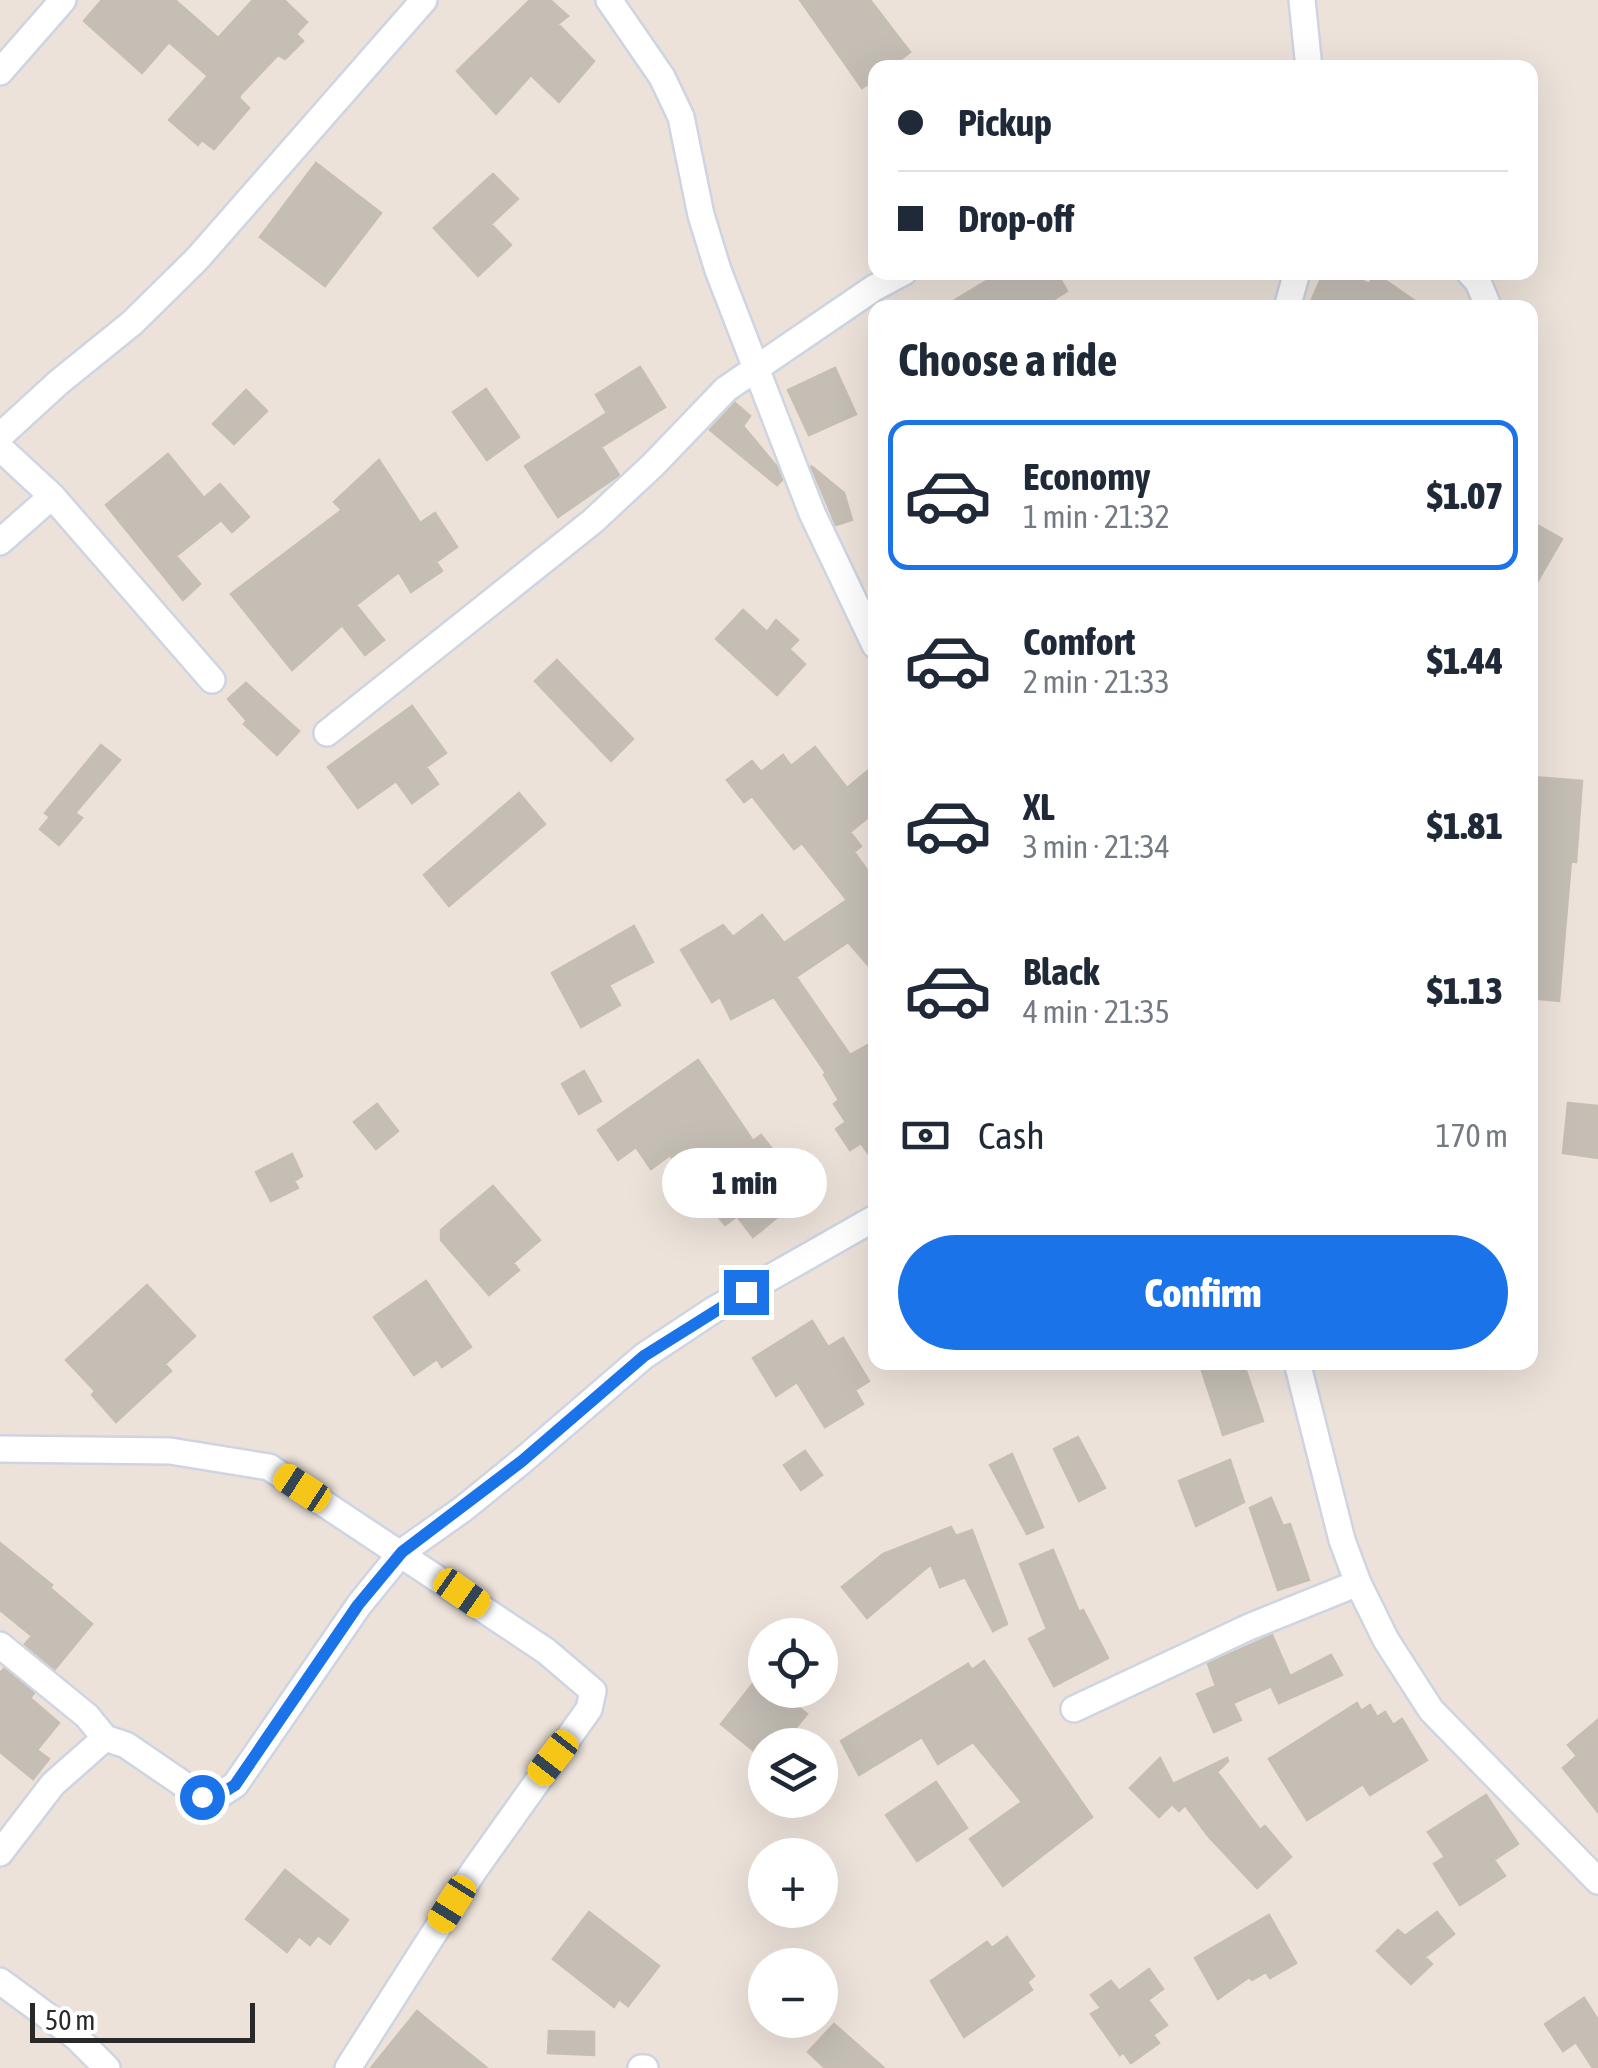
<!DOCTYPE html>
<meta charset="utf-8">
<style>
:root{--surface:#fff;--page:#f2f2f3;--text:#1f2937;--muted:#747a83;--line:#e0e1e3;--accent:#1a73e8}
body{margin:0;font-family:"Asap Condensed",sans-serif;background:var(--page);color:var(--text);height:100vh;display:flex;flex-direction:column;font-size:38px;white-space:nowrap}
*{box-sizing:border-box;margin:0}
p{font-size:32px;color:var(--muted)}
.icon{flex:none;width:55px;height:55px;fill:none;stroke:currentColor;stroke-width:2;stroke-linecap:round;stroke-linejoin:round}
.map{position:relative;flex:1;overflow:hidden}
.details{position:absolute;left:868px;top:300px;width:670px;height:1070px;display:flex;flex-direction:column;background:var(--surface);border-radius:20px;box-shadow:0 10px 40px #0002}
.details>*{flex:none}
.banner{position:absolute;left:868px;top:60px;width:670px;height:220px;border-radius:20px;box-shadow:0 10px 40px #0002;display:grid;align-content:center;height:220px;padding:0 30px;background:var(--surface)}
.fabs{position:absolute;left:748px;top:1618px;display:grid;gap:20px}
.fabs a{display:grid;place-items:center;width:90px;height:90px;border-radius:50%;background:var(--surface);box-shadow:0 10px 40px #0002;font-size:50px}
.scale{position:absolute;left:30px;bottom:25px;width:225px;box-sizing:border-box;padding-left:10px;border:5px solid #292929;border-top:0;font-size:28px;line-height:35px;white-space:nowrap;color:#292929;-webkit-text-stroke:8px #fff;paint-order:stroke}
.end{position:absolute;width:45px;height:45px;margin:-22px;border:12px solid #1a73e8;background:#fff;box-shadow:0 0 0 5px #fff}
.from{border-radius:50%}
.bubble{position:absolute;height:70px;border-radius:35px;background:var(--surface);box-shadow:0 10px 40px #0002;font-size:32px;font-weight:800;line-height:70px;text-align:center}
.car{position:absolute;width:30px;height:60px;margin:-30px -15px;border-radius:12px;box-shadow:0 0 8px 2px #0007;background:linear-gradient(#f5c518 24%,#345 0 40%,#f5c518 0 76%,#345 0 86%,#f5c518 0)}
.banner b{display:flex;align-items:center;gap:35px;height:95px;font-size:38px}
.banner b+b{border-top:2px solid var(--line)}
.banner i{width:25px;height:25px;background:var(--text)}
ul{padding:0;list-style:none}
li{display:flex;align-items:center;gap:30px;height:150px;margin:0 20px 15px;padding:0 10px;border:5px solid transparent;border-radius:20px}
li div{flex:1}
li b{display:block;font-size:38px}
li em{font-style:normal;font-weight:800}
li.active{border-color:var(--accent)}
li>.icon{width:90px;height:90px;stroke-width:1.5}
h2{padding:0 30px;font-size:45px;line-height:120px}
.pay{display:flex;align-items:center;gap:25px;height:110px;padding:0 30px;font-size:38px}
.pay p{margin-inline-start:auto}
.action{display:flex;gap:20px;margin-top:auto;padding:20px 30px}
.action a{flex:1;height:115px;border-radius:60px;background:var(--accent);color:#fff;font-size:40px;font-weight:800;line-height:115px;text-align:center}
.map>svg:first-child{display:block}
.building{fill:#c4beb5;stroke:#c7beb3;stroke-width:2.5}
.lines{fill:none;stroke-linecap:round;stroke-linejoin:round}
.minor-casing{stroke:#cfd4e3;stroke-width:30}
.minor{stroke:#fff;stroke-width:25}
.route{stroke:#1a73e8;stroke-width:12}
</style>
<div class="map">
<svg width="1598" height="2068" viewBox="0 0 1598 2068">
<rect width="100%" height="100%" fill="#ece2da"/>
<path class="building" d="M 102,0 L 175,0 L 218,38 L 253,0 L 284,0 L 307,22 L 296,34 L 303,41 L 285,59 L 278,55 L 241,94 L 239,98 L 249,108 L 214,149 L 202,140 L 198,145 L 169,120 L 208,76 L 169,42 L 142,73 L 84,21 Z
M 530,0 L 550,0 L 568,16 L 558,24 L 594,61 L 559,102 L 531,75 L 496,114 L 457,71 Z
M 800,0 L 870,0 L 910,52 L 890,68 L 875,68 L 875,79 L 862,88 Z
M 316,163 L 381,213 L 325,286 L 260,237 Z
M 493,174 L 518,199 L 491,224 L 511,245 L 478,276 L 434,228 Z
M 1001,272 L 1056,272 L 1067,291 L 1040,308 L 942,308 Z
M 1324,272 L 1342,272 L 1369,284 L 1376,274 L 1425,308 L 1332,308 L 1312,299 Z
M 640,367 L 665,407 L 601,447 L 619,475 L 558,517 L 525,466 L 607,413 L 596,395 Z
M 835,368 L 856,414 L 809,435 L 788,390 Z
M 486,389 L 519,437 L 487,460 L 453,412 Z
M 246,390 L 267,411 L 234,444 L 213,424 Z
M 735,403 L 750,416 L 743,426 L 777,467 L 782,480 L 777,485 L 710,430 Z
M 168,454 L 204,498 L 220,484 L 249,517 L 232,532 L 221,520 L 176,556 L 200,584 L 183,600 L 106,505 Z
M 379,460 L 420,523 L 435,513 L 457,547 L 436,562 L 442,571 L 411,592 L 399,572 L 356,605 L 384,640 L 365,655 L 342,625 L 292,670 L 231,594 L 342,510 L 334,502 Z
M 811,466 L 844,493 L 852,520 L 836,525 Z
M 1530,521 L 1562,539 L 1530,594 Z
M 743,610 L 767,632 L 776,620 L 798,640 L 789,649 L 805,664 L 777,695 L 716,639 Z
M 557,660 L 633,739 L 611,761 L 535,681 Z
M 246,683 L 299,731 L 277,755 L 244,724 L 247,721 L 228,699 Z
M 412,706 L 446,753 L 426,767 L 438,784 L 412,803 L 396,781 L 358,808 L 328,767 Z
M 101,745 L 120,760 L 75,813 L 82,818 L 59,845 L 40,829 L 50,817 L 45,813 Z
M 815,747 L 847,788 L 875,765 L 875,812 L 850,832 L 861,846 L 854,852 L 875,881 L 875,973 L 848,942 L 796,977 L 850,1055 L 875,1041 L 875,1163 L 861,1143 L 850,1150 L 836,1129 L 846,1122 L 834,1104 L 839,1100 L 824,1075 L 826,1073 L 774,997 L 731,1019 L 720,997 L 712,1002 L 681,950 L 723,925 L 733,937 L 762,915 L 784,943 L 847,900 L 802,843 L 794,849 L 752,796 L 744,802 L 727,780 L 752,761 L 761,772 L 783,755 L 791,766 Z
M 1533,777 L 1582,781 L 1576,862 L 1571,861 L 1559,1001 L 1530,998 Z
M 519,793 L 545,824 L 449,906 L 424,875 Z
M 634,926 L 653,962 L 609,985 L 620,1005 L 581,1027 L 552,973 Z
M 698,1060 L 753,1141 L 761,1135 L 807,1193 L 753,1237 L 737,1216 L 725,1225 L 670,1155 L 651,1169 L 636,1147 L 618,1160 L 598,1130 Z
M 584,1071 L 601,1101 L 579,1114 L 562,1084 Z
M 1568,1103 L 1598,1106 L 1598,1158 L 1563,1153 Z
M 377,1104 L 398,1131 L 376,1149 L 354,1122 Z
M 292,1154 L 302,1176 L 294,1181 L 298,1188 L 271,1201 L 256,1172 Z
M 493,1186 L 540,1240 L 513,1263 L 519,1270 L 489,1295 L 441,1240 L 441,1230 Z
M 426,1281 L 471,1347 L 442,1367 L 437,1359 L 414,1375 L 374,1317 Z
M 147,1285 L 195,1336 L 165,1364 L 171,1371 L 116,1422 L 92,1395 L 95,1391 L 66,1360 Z
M 812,1321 L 828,1347 L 843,1338 L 869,1381 L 855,1390 L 863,1404 L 825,1427 L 797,1382 L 776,1396 L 753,1358 Z
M 1216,1362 L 1243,1362 L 1263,1421 L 1223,1435 L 1201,1368 Z
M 1078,1437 L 1105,1488 L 1079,1501 L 1054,1449 Z
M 805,1451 L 822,1475 L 801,1490 L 784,1465 Z
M 1012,1454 L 1043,1527 L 1027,1534 L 990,1465 Z
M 1230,1460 L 1244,1502 L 1196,1526 L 1179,1481 Z
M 1271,1498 L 1283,1526 L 1290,1524 L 1309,1580 L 1278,1590 L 1250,1508 Z
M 951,1527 L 956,1536 L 972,1530 L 1007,1624 L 993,1631 L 965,1577 L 940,1587 L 931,1564 L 867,1618 L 842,1587 L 883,1554 Z
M 0,1543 L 52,1585 L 50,1588 L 92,1624 L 55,1669 L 25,1644 L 32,1636 L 0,1610 Z
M 1053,1550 L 1079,1612 L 1083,1610 L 1108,1658 L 1054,1686 L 1029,1639 L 1047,1629 L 1020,1564 Z
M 1272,1635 L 1290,1676 L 1331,1655 L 1342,1675 L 1279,1703 L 1271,1686 L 1274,1685 L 1233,1703 L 1241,1720 L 1214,1732 L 1197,1694 L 1216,1686 L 1208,1664 Z
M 984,1661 L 1092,1817 L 1003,1886 L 970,1839 L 1022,1802 L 973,1742 L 938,1764 L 922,1737 L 859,1775 L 841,1741 L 968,1664 L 972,1670 Z
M 4,1669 L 34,1693 L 30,1698 L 59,1723 L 37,1750 L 49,1759 L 33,1779 L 0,1752 L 0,1673 Z
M 755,1681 L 765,1690 L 777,1690 L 807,1714 L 782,1745 L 765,1745 L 765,1760 L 721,1724 Z
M 1357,1703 L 1361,1711 L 1370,1705 L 1377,1717 L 1385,1712 L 1393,1725 L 1402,1719 L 1427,1760 L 1370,1795 L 1363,1784 L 1307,1820 L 1269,1759 Z
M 1598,1720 L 1598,1812 L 1563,1768 L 1577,1756 L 1568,1745 Z
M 1160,1758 L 1173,1784 L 1227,1758 L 1228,1761 L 1217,1772 L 1260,1830 L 1265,1826 L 1291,1857 L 1257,1888 L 1209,1837 L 1185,1805 L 1179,1811 L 1172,1804 L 1159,1817 L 1130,1788 Z
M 936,1782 L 967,1828 L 917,1861 L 886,1815 Z
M 1486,1795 L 1518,1844 L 1494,1860 L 1505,1876 L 1460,1905 L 1434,1864 L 1445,1857 L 1428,1832 Z
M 285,1870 L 348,1920 L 330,1944 L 318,1935 L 310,1945 L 299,1936 L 287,1952 L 246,1919 Z
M 589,1912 L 659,1966 L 628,2006 L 619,1999 L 614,2007 L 553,1959 Z
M 1437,1912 L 1454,1934 L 1425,1957 L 1432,1964 L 1411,1984 L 1377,1951 L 1398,1930 L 1405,1936 Z
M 1269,1915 L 1296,1963 L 1270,1978 L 1266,1972 L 1252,1980 L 1249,1977 L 1218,1999 L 1195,1958 Z
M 1007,1937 L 1034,1976 L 1027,1982 L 1032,1990 L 964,2037 L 931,1981 L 987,1942 L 992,1948 Z
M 1149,1969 L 1163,1989 L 1148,2000 L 1167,2025 L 1153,2035 L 1159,2043 L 1131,2063 L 1123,2052 L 1120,2055 L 1091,2014 L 1101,2008 L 1091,1995 L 1111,1981 L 1119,1991 Z
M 1584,1998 L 1598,2020 L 1598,2068 L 1593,2068 L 1576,2042 L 1563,2051 L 1545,2024 Z
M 417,2011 L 430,2022 L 487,2068 L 371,2068 Z
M 834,2024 L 884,2068 L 825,2068 L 808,2052 Z
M 549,2031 L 594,2032 L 594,2055 L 548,2053 Z"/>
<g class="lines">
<defs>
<path id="minor" d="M 609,0 L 662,77 L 681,117 L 701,215 L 718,270 L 812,513 L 875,645
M 1302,0 L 1309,68
M 0,72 L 63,0
M 1469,272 L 1478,282 L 1489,308
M 1287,308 L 1297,272
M 0,436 L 59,382 L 132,323 L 197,259 L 424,0
M 0,448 L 52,496 L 212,680
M 0,542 L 52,496
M 327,733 L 593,521 L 653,465 L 726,389 L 874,288 L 904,272
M 1297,1362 L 1342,1540 L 1358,1583 L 1386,1640 L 1431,1710 L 1598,1881
M 0,1449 L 170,1451 L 269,1467 L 546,1651 L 593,1691 L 589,1709 L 473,1872 L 348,2068
M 0,1645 L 87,1716 L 105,1738
M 1074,1709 L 1249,1627 L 1358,1583
M 0,1853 L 53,1784 L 105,1738 L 126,1745 L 202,1797 L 216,1797 L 235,1785 L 359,1605 L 402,1552 L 463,1509 L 522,1461 L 644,1356 L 715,1309 L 875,1218
M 0,1981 L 76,2037 L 107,2068
M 641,2068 L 645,2068"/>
</defs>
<use href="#minor" class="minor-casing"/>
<use href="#minor" class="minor"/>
</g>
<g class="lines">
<path class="route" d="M 202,1797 L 216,1797 L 235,1785 L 358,1605 L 402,1552 L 522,1461 L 644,1356 L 746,1292"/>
</g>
</svg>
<div class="fabs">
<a><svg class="icon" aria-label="locate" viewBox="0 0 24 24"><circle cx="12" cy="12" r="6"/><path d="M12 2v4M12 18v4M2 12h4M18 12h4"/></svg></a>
<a><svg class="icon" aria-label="layers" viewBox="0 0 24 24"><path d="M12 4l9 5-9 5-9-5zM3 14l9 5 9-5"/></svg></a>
<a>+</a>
<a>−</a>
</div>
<div class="scale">50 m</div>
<i class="end from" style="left:202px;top:1797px"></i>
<i class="end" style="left:746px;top:1292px"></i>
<div class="bubble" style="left:662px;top:1148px;width:165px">1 min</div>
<i class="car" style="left:302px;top:1488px;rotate:303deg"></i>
<i class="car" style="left:462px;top:1593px;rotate:125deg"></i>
<i class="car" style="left:553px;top:1758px;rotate:218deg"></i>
<i class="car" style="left:452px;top:1904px;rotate:212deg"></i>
<div class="banner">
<b><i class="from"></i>Pickup</b>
<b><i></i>Drop-off</b>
</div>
<section class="details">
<h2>Choose a ride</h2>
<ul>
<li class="active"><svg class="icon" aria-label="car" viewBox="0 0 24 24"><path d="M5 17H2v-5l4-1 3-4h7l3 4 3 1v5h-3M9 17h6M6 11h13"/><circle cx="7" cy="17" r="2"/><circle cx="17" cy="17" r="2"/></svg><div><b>Economy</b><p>1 min · 21:32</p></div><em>$1.07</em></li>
<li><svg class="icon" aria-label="car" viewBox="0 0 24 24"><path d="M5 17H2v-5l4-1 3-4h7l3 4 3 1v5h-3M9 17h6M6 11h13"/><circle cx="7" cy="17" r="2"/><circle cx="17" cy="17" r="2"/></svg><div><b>Comfort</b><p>2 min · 21:33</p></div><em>$1.44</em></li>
<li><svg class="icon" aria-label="car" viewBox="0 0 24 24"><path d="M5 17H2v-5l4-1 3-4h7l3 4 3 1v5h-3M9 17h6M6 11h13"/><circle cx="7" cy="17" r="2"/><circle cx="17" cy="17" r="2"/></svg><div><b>XL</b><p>3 min · 21:34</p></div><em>$1.81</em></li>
<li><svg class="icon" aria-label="car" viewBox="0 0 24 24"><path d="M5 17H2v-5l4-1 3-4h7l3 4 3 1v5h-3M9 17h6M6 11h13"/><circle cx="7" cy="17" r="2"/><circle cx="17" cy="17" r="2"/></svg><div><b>Black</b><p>4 min · 21:35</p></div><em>$1.13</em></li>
</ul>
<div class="pay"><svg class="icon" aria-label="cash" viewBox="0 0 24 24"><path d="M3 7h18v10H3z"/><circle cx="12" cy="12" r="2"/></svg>Cash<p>170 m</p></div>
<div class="action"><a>Confirm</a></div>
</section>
</div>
